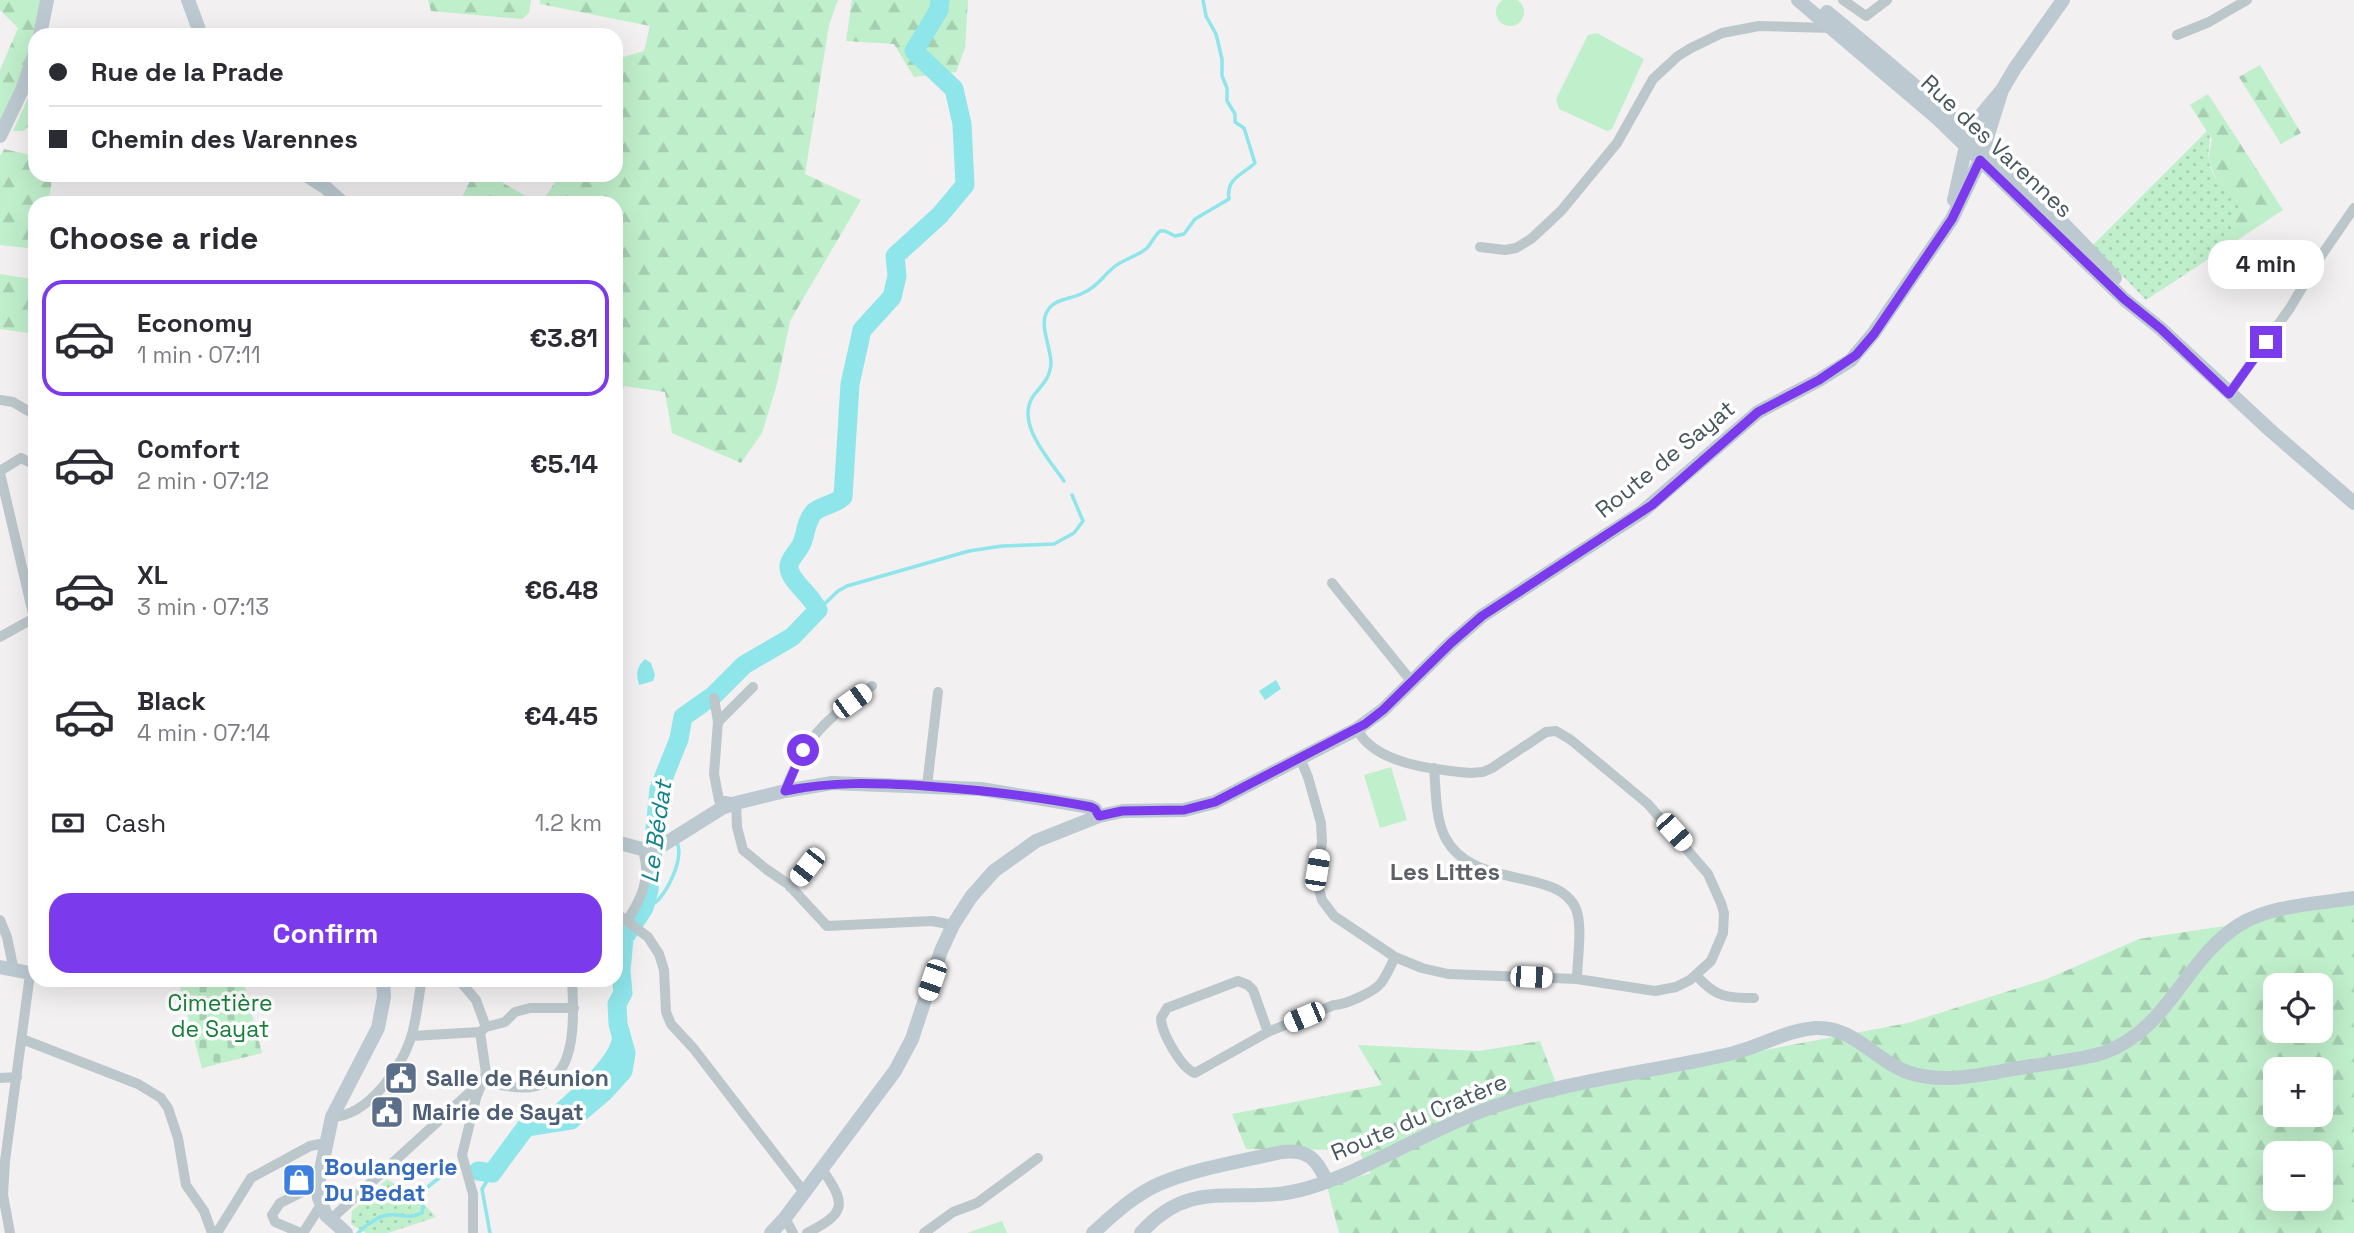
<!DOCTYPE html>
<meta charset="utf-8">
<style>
:root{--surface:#fff;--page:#f2f2f3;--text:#2b2b33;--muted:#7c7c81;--line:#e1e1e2;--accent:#7c3aed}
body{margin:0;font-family:"Space Grotesk",sans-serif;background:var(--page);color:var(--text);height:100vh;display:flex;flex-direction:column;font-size:26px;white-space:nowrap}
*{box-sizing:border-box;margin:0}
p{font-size:23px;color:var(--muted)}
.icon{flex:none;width:38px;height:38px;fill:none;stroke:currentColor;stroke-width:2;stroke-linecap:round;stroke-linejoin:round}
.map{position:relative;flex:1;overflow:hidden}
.sheet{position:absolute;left:28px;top:196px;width:595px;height:791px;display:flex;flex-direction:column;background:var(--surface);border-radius:21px;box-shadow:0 7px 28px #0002}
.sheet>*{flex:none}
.guide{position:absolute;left:28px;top:28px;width:595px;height:154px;border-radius:21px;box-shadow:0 7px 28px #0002;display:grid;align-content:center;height:154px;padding:0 21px;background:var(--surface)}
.tools{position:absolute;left:2263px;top:973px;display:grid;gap:14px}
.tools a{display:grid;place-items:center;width:70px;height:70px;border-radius:14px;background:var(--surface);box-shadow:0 7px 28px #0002;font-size:35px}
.end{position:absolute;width:32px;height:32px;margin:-16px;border:9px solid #7c3aed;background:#fff;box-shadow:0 0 0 4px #fff}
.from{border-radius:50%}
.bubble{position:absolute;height:49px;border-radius:21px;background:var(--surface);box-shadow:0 7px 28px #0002;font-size:23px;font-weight:800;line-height:49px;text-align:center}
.car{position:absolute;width:21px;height:42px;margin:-21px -10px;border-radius:9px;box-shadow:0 0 5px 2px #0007;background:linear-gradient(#fff 24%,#345 0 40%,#fff 0 76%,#345 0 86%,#fff 0)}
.guide b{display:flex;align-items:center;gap:24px;height:66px;font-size:26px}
.guide b+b{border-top:2px solid var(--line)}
.guide i{width:18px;height:18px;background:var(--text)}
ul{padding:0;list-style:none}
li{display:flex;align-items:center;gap:21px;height:116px;margin:0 14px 10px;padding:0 7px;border:4px solid transparent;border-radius:21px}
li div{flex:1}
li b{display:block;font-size:26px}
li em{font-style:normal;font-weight:800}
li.selected{border-color:var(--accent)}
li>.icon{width:63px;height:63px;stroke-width:1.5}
h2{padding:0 21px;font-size:32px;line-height:84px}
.pay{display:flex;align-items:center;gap:18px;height:77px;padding:0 21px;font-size:26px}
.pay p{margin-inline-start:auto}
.action{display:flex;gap:14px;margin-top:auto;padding:14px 21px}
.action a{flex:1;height:80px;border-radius:21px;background:var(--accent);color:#fff;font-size:28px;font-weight:800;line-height:80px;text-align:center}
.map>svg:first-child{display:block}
.grass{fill:url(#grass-dots)}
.forest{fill:url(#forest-firs);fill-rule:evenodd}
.cemetery{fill:url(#cemetery-stones)}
.park{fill:#c0efcb}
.water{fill:#8ee5ea}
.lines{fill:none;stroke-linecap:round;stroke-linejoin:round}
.stream{stroke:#8ee5ea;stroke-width:3.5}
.river{stroke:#8ee5ea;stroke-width:19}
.street{stroke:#bcc7cc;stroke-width:10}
.secondary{stroke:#bcc9d1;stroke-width:14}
.route{stroke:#7c3aed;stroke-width:9}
.labels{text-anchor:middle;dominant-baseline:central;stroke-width:7;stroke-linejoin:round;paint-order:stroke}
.street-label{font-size:23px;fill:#48565d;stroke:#fff}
.park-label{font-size:23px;fill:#197e3c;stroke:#fff}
.service-label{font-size:23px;font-weight:bold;fill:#4e5e75;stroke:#fff;text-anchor:start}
.shop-label{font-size:23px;font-weight:bold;fill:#366cbe;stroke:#fff;text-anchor:start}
.water-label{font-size:24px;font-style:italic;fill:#0f838b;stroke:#fff}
.neighbourhood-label{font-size:24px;font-weight:bold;fill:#5d6165;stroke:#fff}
</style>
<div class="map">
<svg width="2354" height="1233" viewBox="0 0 2354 1233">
<defs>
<pattern id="grass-dots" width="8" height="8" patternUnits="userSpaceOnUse" patternTransform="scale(1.75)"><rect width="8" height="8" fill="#c0efcb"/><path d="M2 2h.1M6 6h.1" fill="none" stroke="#a6cfb1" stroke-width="1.8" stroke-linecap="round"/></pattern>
<pattern id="forest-firs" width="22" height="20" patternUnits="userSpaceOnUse" patternTransform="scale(1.75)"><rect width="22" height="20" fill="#c0efcb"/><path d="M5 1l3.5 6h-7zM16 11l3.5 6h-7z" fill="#a6cfb1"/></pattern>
<pattern id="cemetery-stones" width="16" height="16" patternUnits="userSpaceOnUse" patternTransform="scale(1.75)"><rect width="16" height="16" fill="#c0efcb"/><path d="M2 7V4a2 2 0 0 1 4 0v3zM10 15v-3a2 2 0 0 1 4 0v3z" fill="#a6cfb1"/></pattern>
</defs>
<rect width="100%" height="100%" fill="#f2f0f0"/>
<path class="grass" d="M 2208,130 C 2213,143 2206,150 2209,162 C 2214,185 2230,191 2241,208 L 2231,225 L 2236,241 L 2146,300 L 2093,245 Z
M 387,1179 L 420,1200 L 436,1217 L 388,1233 L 366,1233 L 351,1224 L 352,1211 Z"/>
<path class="forest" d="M 0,0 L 40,0 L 29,56 L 0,124 L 0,70 L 18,28 L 0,10 Z
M 428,0 L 531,0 L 529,13 L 522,19 L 431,11 Z
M 540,0 L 838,0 L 829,25 L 805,174 L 861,200 L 790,321 L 777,384 L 762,433 L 741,463 L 672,433 L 665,392 L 624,386 L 616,416 L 616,203 L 541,203 L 560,175 L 616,175 L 616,59 L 644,51 L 650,26 L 540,4 Z
M 852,0 L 968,0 L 965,48 L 956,72 L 914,77 L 894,44 L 846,41 Z
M 2260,65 L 2301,133 L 2281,144 L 2239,77 Z
M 35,83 L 35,121 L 23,131 L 13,131 Z
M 2208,94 L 2283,210 L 2236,241 L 2231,225 L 2240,208 L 2219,185 L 2208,160 L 2212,139 L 2190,105 Z
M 4,149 L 35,156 L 35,175 L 53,175 L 48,203 L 35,203 L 35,249 L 0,245 L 0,156 Z
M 473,175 L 489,175 L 538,203 L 459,203 Z
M 0,274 L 31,279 L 31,299 L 35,300 L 35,334 L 0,329 Z
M 2354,899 L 2354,1233 L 1339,1233 L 1327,1186 L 1371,1173 L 1358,1150 L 1246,1149 L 1232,1114 L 1382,1085 L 1358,1045 L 1479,1051 L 1540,1041 L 1558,1089 L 1908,1023 L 2047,979 L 2139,939 L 2244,923 ZM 2275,985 L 2320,985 L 2320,1031 L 2275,1031 ZM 2275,1069 L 2320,1069 L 2320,1115 L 2275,1115 ZM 2275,1153 L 2320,1153 L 2320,1199 L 2275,1199 Z"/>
<path class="cemetery" d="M 178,980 L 243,980 L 262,1053 L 202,1068 Z"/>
<path class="park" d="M1496 12a14 14 0 1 1 28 0a14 14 0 1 1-28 0Z
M 1597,33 L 1644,59 L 1612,129 L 1607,131 L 1559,109 L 1556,99 L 1588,35 Z
M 1391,767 L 1407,820 L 1380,828 L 1364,775 Z
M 1002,1221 L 1007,1233 L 967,1233 Z"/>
<path class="water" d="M 645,659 L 651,663 L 655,675 L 653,681 L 639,685 C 636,674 636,668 645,659 Z
M 1276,680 L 1281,689 L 1265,700 L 1259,691 Z"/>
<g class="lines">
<path class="stream" d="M 1064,481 C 1049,459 1014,422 1034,395 C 1043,384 1050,378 1051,363 C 1051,347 1038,324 1048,310 C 1055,299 1070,299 1081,294 C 1096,288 1103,276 1114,267 C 1124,259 1138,256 1147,248 C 1152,243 1154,236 1160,231 L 1165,231 L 1175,236 L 1184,234 L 1195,219 L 1229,199 C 1226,178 1242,175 1255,163 L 1244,128 L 1235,122 L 1235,114 L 1227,101 L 1227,88 L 1222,76 L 1222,59 L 1216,34 L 1206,16 L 1203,0
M 818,610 L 838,591 L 847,586 L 969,551 L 1002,546 L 1054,544 L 1074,533 L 1083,521 L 1072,495
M 644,908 C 650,906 655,904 659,899 C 670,886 685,856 676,840
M 358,1233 C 365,1226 378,1216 388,1215 C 402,1213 407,1220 422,1213 L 425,1189 L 453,1167
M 490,1233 L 482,1189 L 492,1173"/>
<path class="river" d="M 813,602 C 806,591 784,575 790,562 C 793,555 799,550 802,543 C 806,533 806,521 814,512 C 822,505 834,505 843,497 L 850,384 L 862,330 L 892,297 L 897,276 L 895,256 L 940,215 L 965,185 L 962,124 L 954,89 L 914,51 L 939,10 L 940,0
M 549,1123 C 571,1102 615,1069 621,1041
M 478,1171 L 492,1173 L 526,1127 L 571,1120 L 603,1093 L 623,1071 L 626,1053 L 618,1024 L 617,1004 L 623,993 L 621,971 L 624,938 L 644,908 L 649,890 L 659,789 L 679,739 L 683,717 L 714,695 L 744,665 L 792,637 L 818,610 L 816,606"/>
<path class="street" d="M 1843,0 L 1866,16 L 1887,0
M 2177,35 L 2209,22 L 2247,0
M 1480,247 L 1505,250 L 1516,248 L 1531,239 L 1561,211 L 1617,143 L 1653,79 L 1678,56 L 1691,48 L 1722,33 L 1759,26 L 1830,28
M 2229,394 L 2290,308 L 2321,256 L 2354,208
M 0,400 L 13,402 L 35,415
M 0,471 L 21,458 L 35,465
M 0,473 L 34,618 L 0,637
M 1332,583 L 1412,682
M 753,687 L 718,722 L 714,774 L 719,800 L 736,803 L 737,827 L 743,850 L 766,869 L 788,884 L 827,926 L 932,921 L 953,925
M 714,698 L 718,722
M 1300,758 L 1308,777 L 1321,823 L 1322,842 L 1316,878 L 1322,900 L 1334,916 L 1395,957 L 1422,968 L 1448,974 L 1577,979 L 1655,991 L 1676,987 L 1690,980 L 1711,961 L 1723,933 L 1724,913 L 1721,903 L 1708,874 L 1648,804 L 1571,740 L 1556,731 L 1546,732 L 1492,768 L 1483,772 L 1470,773 C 1435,770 1374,764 1357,729
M 1434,768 C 1436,789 1435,817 1445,837 C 1472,891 1558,866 1576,909 C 1583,926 1577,961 1577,979
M 927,786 L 938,692
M 785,791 C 805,736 827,719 872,686
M 790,887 L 807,867 L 810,857
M 616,913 L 648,937 L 659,954 L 664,970 L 666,1012 L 671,1024 L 694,1049 L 804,1192
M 0,920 L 7,937 L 14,971
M 627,920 C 642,899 652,873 642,849
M 1697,976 C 1715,997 1727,998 1754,998
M 459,980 L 476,1000 L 486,1027
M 486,1027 L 505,1022 L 515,1012 L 530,1008 L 574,1008
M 1268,1032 L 1253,990 L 1248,985 L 1238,981 L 1167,1008 L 1161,1018 C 1161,1032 1181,1068 1195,1073 L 1268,1032 L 1334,1005 C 1345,1005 1374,992 1381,983 C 1387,975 1391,965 1395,957
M 412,1036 L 480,1032
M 22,1039 L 138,1084 L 161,1098 L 168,1108 L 178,1138 L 186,1185 L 204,1211 L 212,1233
M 0,1078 L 17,1077
M 483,1080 C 572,1109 576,1050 572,980
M 332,1117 C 368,1116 403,1067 412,1034 C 417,1017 418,998 422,980
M 785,1218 L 793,1233
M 330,1220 L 480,1083
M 10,1233 L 3,1195 L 5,1161 L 30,974
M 217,1233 L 251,1178 L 310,1146 L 325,1143
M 301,1233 L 275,1222 L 272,1215 L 280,1203 L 318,1184
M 303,1233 L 321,1205
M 473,1233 L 473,1194 L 462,1155 L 476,1098 L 486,1073 L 480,1032 L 486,1027
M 807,1233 C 846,1213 847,1205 822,1169
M 924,1233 L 953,1212 L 977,1203 L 1038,1158"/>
<path class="secondary" d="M 188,0 L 201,35
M 1798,0 L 1938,119 L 2124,299 L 2161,329 L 2271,431 L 2354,503
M 1827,12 C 1928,95 2027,181 2115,278
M 40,35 L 47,0
M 0,136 L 22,90 L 35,53
M 306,175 L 325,187 L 343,203
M 1954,200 L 1970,128 L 2002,90 L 2015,68 L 2063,0
M 616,842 L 642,849 L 663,845 L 722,808 L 736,803 L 785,791 L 832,783 L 981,789 L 1091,807 L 1095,809 L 1099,816
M 0,967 L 35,974
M 346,1233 L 326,1215 L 319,1198 L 318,1184 L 332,1117 L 378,1028 L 384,997 L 383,980
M 771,1233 L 785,1218 L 895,1071 L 912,1039 L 941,951 L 953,925 L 971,897 L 994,871 L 1036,841 L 1099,816 L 1123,811 L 1184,810 L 1215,802 L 1357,729 L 1383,710 L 1451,643 L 1482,616 L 1642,512 L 1758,412 L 1819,380 L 1851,360 L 1873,334 L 1952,219 L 1980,160 L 2002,90
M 1093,1233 C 1113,1215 1134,1195 1159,1184 C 1193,1169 1246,1160 1282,1152 C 1308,1149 1317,1159 1327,1182
M 1141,1233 C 1194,1173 1242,1208 1308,1188 C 1370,1169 1426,1131 1487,1109 C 1564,1081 1645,1073 1725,1055 C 1756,1049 1785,1030 1816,1028 C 1854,1026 1876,1062 1910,1073 C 1947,1085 1988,1073 2025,1067 C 2051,1063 2078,1060 2103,1053 C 2169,1030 2184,960 2239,925 C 2271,905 2317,904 2354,898"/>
</g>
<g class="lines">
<path class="route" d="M 803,750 L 785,791 C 833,781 876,783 925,786 C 981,790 1035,796 1091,807 L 1095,809 L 1099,816 L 1122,811 L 1184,810 L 1215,802 L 1365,724 L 1383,710 L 1451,643 L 1482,616 L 1652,505 L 1758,412 L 1819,380 L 1856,355 L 1874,334 L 1952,219 L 1980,160 L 2124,299 L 2161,329 L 2229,394 L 2266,342"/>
</g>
<defs>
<symbol id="civic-square" viewBox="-11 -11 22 22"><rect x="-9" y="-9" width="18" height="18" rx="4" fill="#5c6f8a" stroke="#fff"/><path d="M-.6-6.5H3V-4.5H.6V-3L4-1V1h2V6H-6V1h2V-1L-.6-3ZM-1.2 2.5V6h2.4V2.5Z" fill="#fff"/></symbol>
<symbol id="shop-square" viewBox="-11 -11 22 22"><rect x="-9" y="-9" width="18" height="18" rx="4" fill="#3f7fe0" stroke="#fff"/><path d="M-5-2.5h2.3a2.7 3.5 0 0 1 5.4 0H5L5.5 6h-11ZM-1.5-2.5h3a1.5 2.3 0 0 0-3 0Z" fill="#fff"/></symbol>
</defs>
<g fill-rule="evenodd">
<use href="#civic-square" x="382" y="1059" width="38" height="38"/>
<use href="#civic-square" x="368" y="1093" width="38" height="38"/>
<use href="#shop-square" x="280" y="1161" width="38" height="38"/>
</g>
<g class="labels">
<g class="street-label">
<text transform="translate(1997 146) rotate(43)">Rue des Varennes</text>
<text transform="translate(1665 459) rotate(-39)">Route de Sayat</text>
<text transform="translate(1419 1117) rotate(-23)">Route du Cratère</text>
</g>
<g class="park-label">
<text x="220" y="1003">Cimetière<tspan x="220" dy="26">de Sayat</tspan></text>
</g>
<g class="service-label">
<text x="426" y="1078">Salle de Réunion</text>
<text x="412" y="1112">Mairie de Sayat</text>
</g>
<g class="shop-label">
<text x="324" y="1167">Boulangerie<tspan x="324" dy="26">Du Bedat</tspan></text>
</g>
<g class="water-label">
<text transform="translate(656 832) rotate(-82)">Le Bédat</text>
</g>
<g class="neighbourhood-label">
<text x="1445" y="871">Les Littes</text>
</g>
</g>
</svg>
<div class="tools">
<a><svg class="icon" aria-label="locate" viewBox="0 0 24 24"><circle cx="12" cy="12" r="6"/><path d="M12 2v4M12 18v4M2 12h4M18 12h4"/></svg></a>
<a>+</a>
<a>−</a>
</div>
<i class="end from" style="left:803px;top:750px"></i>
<i class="end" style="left:2266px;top:342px"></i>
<div class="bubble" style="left:2208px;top:240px;width:116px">4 min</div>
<i class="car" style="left:852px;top:701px;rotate:54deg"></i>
<i class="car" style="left:1674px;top:832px;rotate:138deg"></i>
<i class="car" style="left:807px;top:867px;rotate:218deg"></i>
<i class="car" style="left:1317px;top:870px;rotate:9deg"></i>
<i class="car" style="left:1531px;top:977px;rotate:92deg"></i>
<i class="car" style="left:932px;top:980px;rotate:199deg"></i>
<i class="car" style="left:1304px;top:1017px;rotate:247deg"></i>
<div class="guide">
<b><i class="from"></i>Rue de la Prade</b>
<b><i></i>Chemin des Varennes</b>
</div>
<section class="sheet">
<h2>Choose a ride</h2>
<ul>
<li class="selected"><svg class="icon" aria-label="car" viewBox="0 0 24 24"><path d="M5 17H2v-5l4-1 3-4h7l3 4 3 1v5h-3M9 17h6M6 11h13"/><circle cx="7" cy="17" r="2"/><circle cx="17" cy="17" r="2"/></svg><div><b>Economy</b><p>1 min · 07:11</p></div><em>€3.81</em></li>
<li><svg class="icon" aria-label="car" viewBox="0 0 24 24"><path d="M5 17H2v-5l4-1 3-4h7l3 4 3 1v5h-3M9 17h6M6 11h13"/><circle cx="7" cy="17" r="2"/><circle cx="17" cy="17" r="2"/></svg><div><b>Comfort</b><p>2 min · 07:12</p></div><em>€5.14</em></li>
<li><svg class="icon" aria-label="car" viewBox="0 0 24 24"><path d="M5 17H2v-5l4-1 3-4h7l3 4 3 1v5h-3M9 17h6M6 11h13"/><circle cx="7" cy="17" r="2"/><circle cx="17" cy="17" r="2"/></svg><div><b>XL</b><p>3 min · 07:13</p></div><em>€6.48</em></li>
<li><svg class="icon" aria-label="car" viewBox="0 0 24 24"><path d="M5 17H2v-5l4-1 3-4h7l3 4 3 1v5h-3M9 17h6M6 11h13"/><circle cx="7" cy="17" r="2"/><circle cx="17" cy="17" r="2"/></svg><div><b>Black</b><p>4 min · 07:14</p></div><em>€4.45</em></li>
</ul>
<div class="pay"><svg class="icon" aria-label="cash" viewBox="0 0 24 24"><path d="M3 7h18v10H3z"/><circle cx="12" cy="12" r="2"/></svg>Cash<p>1.2 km</p></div>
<div class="action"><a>Confirm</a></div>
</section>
</div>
